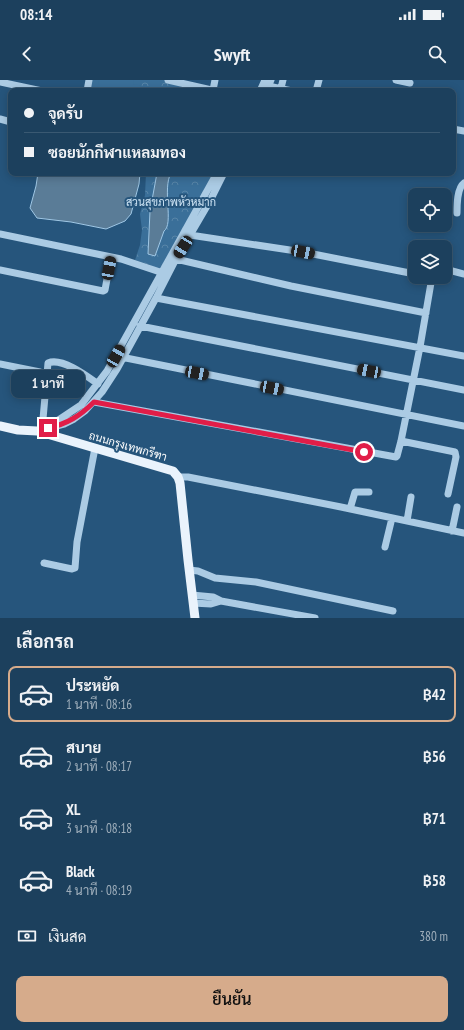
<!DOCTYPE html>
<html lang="th">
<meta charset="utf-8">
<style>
:root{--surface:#1c405d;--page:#294b66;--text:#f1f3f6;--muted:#a0afbc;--line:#3a5972;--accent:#d6ab8b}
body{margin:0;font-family:"PT Sans Narrow",Sarabun,sans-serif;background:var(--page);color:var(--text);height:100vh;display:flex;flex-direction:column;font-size:15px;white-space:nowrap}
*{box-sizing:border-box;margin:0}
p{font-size:13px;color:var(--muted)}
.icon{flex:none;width:22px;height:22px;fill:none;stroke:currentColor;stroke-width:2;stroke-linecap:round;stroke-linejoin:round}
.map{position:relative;height:538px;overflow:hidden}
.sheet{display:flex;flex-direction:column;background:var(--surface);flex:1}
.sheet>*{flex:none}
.banner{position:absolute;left:8px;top:8px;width:448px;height:88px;border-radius:8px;box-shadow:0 2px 10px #0003,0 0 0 1px var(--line);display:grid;align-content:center;height:88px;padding:0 16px;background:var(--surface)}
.tools{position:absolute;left:408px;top:108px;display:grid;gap:8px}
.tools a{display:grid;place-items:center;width:44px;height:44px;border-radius:8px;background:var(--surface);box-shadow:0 2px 10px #0003,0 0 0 1px var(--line);font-size:20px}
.end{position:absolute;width:18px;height:18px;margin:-9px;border:5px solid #e11d48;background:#fff;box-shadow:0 0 0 2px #fff}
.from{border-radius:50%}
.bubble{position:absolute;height:28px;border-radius:8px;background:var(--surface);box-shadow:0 2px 10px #0003,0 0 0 1px var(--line);font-size:13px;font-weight:600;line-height:28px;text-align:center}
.car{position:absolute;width:12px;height:24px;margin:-12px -6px;border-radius:5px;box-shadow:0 0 3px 1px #0007;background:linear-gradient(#222 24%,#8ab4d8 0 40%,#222 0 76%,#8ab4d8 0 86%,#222 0)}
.banner b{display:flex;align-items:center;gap:14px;height:38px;font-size:15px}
.banner b+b{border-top:1px solid var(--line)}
.banner i{width:10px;height:10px;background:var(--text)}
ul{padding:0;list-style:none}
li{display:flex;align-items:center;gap:12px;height:56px;margin:0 8px 6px;padding:0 8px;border:2px solid transparent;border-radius:8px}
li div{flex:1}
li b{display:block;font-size:15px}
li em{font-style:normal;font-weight:600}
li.current{border-color:var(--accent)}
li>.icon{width:36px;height:36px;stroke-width:1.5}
h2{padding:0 16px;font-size:18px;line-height:48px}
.pay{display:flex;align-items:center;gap:10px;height:44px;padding:0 16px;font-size:15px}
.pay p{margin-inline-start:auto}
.primary-button{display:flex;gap:8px;margin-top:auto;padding:8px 16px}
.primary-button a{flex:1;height:46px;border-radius:8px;background:var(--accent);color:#111;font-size:16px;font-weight:600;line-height:46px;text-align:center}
.status{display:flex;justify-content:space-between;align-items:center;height:28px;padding:0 20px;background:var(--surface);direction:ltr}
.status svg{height:11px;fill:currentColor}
header{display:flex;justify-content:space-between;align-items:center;height:52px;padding:0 16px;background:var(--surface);font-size:18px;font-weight:600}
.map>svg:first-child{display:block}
.forest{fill:url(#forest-crowns)}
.garden{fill:#3a6f99}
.water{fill:#5a7c97;stroke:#9fc7e5}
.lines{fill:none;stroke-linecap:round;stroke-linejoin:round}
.minor{stroke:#abcbe4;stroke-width:7}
.major{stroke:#eaf3fc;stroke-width:9}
.route{stroke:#e11d48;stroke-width:5}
.labels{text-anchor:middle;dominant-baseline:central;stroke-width:4;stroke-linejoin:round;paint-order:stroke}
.park-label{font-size:11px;fill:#cde3f4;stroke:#26557c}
.street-label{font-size:11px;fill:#fff;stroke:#26557c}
</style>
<div class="status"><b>08:14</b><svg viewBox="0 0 49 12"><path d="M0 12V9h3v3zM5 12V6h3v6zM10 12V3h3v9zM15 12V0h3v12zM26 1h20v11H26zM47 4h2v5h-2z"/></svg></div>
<header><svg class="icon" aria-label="back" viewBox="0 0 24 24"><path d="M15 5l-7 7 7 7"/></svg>Swyft<svg class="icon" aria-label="search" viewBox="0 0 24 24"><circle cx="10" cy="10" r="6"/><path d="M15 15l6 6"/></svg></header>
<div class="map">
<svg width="464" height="538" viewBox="0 0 464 538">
<defs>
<pattern id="forest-crowns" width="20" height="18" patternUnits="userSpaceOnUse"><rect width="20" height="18" fill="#3a6f99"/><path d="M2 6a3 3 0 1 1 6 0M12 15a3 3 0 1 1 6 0" fill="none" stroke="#5885a8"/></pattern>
</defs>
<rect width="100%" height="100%" fill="#26557c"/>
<path class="forest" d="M 90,0 L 167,0 L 216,11 L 87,11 Z
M 146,93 L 217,93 L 163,193 L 150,185 L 135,180 L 140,165 L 142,150 L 140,134 L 145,115 Z"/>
<path class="garden" d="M 99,0 L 134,0 L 133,4 L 169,11 L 97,11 Z"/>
<path class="water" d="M 38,93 L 140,93 L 139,104 L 131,134 L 125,141 L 106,149 L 71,142 L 37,138 L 30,128 L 36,106 Z
M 157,93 L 171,93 C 162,109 174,144 164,151 L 155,176 L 148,174 L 150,131 Z"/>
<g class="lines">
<path class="minor" d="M 168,0 L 216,11
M 396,0 L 410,3
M 0,2 L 42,11
M 268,6 L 292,11
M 281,8 L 283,0
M 213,10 L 215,0
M 87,11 L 89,0
M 260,11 L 265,0
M 266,11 L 271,0
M 316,11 L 319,0
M 0,39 L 11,42
M 453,49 L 464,51
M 457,133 C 457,125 457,108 464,103
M 0,154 L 121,179 L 163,193
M 190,155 L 303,172 L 415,194
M 176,179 L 291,206 L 426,233
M 445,189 L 464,194
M 0,190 L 103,211 L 105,210 L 111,177
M 156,218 L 464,276
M 140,246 L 464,310
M 116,276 L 464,346
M 0,284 L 40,292
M 94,322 L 396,377 L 397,376 L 401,361 L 420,267 L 432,197
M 51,345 L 81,325 L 107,291 L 217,93
M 42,350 L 48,283 C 62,277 87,296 98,304
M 37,351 L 64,344 L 74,339 L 85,331 L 102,312 L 117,289 L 156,218 L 176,179 L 210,121 L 224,93
M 401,361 L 455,372 L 456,377 L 448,414
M 178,397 L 188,397 L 341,427 L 464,453
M 350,429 L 355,412 L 369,412
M 407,441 L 411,417
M 452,451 L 457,427
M 385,467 L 392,438
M 44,483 L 72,489 L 75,488 L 77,462 L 95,368
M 189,490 L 198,491 L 215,498 L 256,502 L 393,531
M 192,515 L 213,517 L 221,521 L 315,538
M 193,523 L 211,524 L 221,521"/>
<path class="major" d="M 0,346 L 18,350 L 37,351 L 173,391 L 178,397 L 180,403 L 188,480 L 195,538"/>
</g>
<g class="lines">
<path class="route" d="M 48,348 C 67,344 80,336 94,322 L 364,372"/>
</g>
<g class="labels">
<g class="park-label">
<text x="171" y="122">สวนสุขภาพหัวหมาก</text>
</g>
<g class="street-label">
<text transform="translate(128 366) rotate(16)">ถนนกรุงเทพกรีฑา</text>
</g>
</g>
</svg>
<div class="tools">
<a><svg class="icon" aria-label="locate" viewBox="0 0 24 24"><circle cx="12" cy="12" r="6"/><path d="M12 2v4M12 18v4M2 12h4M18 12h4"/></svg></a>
<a><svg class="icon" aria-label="layers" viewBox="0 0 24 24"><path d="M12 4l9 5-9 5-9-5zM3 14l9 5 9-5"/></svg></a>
</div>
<i class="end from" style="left:364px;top:372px"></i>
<i class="end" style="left:48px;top:348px"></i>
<div class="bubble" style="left:11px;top:290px;width:74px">1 นาที</div>
<i class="car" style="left:183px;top:167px;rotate:212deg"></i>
<i class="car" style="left:303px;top:172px;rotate:101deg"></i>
<i class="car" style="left:109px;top:188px;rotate:11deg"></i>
<i class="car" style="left:116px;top:276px;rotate:30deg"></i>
<i class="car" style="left:369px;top:291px;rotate:281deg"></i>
<i class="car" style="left:197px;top:293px;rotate:101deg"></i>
<i class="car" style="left:272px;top:308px;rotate:101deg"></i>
<div class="banner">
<b><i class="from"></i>จุดรับ</b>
<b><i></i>ซอยนักกีฬาแหลมทอง</b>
</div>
</div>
<section class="sheet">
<h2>เลือกรถ</h2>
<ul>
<li class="current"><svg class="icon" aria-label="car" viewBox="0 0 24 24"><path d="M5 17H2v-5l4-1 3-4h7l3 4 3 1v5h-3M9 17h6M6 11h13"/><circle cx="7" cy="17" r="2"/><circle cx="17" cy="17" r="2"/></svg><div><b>ประหยัด</b><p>1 นาที · 08:16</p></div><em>฿42</em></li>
<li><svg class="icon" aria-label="car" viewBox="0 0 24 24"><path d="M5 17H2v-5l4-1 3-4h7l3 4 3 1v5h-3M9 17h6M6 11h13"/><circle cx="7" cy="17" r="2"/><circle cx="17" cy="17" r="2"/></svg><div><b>สบาย</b><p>2 นาที · 08:17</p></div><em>฿56</em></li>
<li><svg class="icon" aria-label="car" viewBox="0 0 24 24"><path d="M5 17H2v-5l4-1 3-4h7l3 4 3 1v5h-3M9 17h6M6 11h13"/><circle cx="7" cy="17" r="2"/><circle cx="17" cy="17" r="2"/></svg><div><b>XL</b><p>3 นาที · 08:18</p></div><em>฿71</em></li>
<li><svg class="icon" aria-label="car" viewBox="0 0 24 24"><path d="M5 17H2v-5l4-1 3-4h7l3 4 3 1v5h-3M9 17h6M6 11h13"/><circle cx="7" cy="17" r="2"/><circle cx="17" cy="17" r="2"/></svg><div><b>Black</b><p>4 นาที · 08:19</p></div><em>฿58</em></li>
</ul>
<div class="pay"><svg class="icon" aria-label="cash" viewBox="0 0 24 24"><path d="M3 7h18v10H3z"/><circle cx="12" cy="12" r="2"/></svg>เงินสด<p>380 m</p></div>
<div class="primary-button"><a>ยืนยัน</a></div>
</section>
